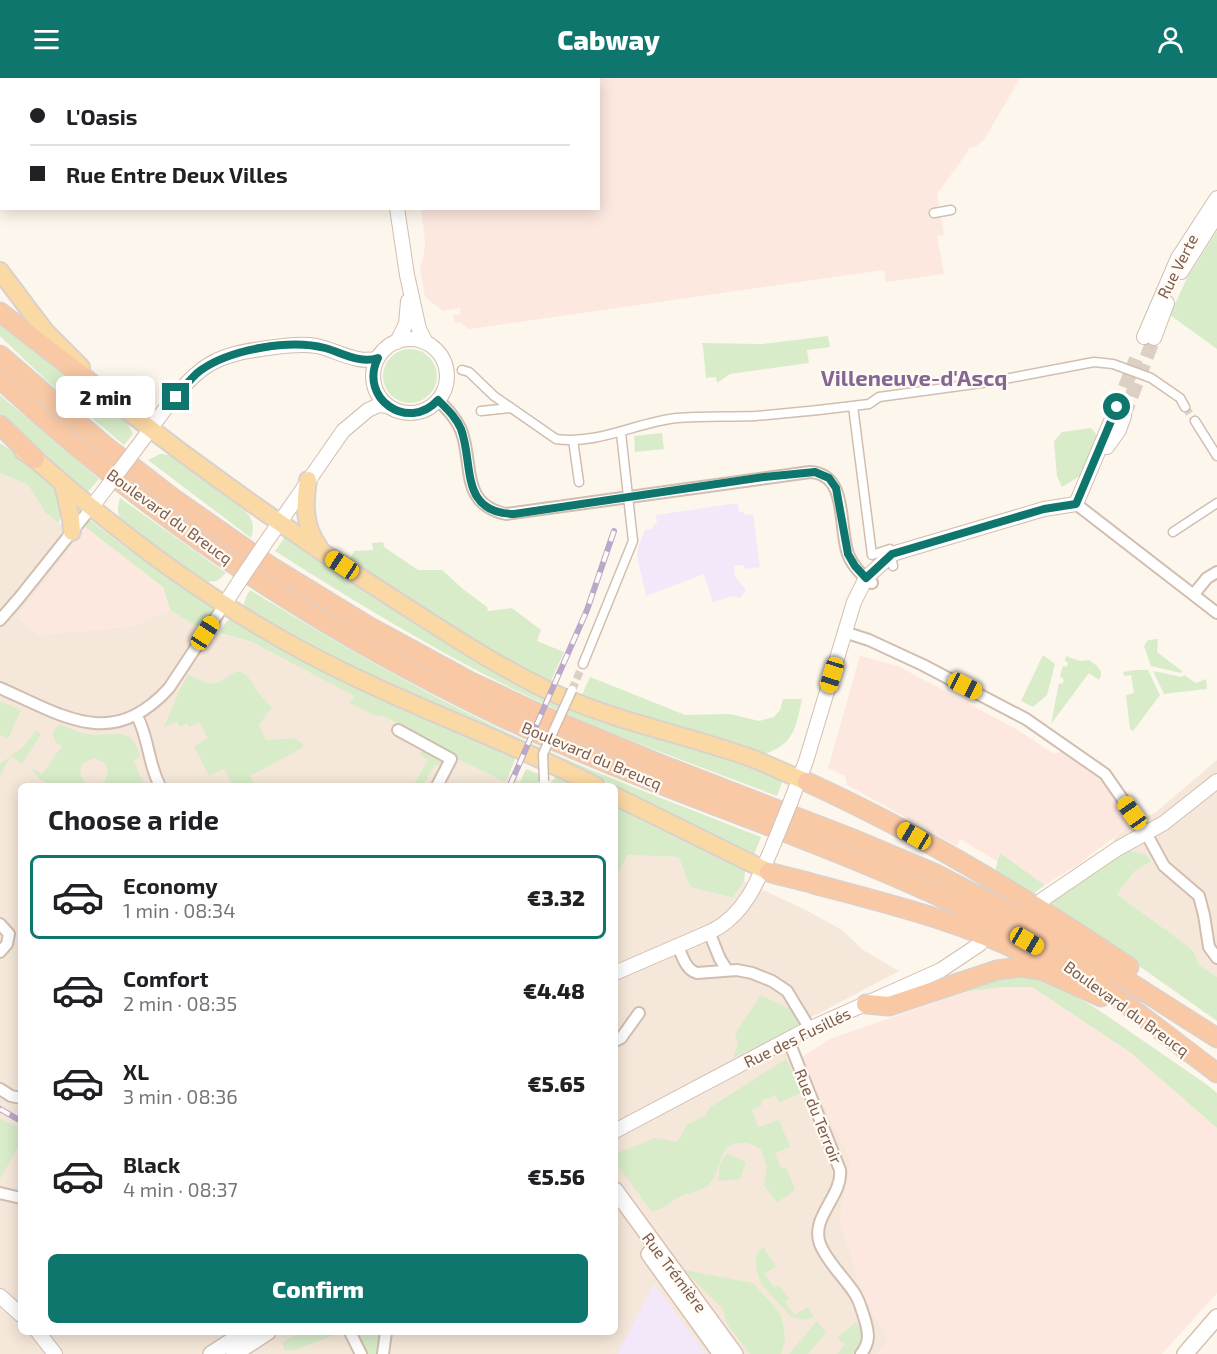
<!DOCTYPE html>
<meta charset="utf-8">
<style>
:root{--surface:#fff;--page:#f2f2f2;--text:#202124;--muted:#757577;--line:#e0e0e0;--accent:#0f766e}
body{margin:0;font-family:"Exo 2",sans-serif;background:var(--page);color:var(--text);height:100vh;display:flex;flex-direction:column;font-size:22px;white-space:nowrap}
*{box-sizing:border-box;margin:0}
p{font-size:20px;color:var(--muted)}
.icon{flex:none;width:33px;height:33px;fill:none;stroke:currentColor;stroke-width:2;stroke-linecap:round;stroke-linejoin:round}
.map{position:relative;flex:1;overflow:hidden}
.details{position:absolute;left:18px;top:705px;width:600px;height:552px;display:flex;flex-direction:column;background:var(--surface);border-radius:9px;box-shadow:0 3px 15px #0003}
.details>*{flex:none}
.top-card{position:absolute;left:0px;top:0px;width:600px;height:132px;box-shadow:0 3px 15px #0003;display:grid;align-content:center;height:132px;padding:0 30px;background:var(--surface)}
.end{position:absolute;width:27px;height:27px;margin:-14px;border:8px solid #0f766e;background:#fff;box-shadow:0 0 0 3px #fff}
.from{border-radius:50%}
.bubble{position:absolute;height:42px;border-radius:9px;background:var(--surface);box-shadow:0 3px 15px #0003;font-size:20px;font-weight:800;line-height:42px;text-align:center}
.car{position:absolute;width:18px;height:36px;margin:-18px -9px;border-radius:8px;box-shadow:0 0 4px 2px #0007;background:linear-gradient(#f5c518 24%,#345 0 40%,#f5c518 0 76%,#345 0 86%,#f5c518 0)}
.top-card b{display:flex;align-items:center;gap:21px;height:57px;font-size:22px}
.top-card b+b{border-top:2px solid var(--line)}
.top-card i{width:15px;height:15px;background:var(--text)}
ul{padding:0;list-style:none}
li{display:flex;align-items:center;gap:18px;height:84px;margin:0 12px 9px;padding:0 18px;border:3px solid transparent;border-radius:9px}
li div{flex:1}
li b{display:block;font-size:22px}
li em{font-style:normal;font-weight:800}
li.current{border-color:var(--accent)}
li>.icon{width:54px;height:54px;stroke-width:1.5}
h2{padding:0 30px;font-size:27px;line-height:72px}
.primary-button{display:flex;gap:12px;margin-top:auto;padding:12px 30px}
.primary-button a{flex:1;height:69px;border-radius:9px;background:var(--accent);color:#fff;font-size:24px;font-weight:800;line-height:69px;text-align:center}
header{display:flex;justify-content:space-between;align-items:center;height:78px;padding:0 30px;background:var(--accent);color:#fff;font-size:27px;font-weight:800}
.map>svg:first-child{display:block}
.residential{fill:#f5e8da}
.commercial{fill:#fde8e0}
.education{fill:#f3e8fa}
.green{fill:#d8ecc9}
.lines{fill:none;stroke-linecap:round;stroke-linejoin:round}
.pedestrian-tunnel{stroke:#dcd0c4;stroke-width:8;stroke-dasharray:8 4;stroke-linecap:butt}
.tertiary-tunnel{stroke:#dcd0c4;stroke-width:14;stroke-dasharray:14 7;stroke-linecap:butt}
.pedestrian-casing{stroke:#d1beb0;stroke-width:11}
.minor-casing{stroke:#d1beb0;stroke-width:14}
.tertiary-casing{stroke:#d1beb0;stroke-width:16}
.secondary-casing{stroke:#d6c0b0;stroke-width:18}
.primary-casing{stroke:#dad1cd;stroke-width:20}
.trunk-casing{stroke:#dad1cd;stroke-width:21}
.pedestrian{stroke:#fff;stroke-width:8}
.minor{stroke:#fff;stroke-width:10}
.tertiary{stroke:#fff;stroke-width:14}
.secondary{stroke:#fff;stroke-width:15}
.primary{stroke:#fbd9a5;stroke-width:16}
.trunk{stroke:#f9c8a4;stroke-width:18}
.rail-casing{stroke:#b9a8c9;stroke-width:6}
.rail{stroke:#fffaf3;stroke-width:4;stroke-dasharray:11;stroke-linecap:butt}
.pedestrian-bridge-casing{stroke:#d1beb0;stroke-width:11;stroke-linecap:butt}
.tertiary-bridge-casing{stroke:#d1beb0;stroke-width:16;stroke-linecap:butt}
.pedestrian-bridge{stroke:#fff;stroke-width:8}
.tertiary-bridge{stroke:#fff;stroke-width:14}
.route{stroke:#0f766e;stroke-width:8}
.labels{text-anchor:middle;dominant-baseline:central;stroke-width:4.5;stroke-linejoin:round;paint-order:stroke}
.street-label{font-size:16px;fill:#7a5c4d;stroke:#fffaf3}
.district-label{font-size:22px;font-weight:bold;fill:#846695;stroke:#fffaf3}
</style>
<header><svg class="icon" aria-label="menu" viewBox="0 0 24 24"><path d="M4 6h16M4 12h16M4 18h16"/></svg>Cabway<svg class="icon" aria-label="person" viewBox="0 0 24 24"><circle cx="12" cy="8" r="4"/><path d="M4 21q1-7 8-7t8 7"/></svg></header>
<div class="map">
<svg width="1217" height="1276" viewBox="0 0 1217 1276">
<rect width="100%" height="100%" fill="#fdf6ec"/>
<path class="residential" d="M 0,395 L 28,407 L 46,435 L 78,459 L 46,503 L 16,539 L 39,557 L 133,548 L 170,532 L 201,551 L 252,564 L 272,574 L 354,618 L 351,625 L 373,637 L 386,639 L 455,680 L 505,704 L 509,697 L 520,703 L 518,708 L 21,708 L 21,1254 L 615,1254 L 615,746 L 627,777 L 680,779 L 690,809 L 733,820 L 744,803 L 804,831 L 842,852 L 863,872 L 899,893 L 818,936 L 783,950 L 800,980 L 851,1082 L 840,1142 L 863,1216 L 889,1263 L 878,1276 L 0,1276 Z
M 1217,682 L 1217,899 L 1199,887 L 1193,872 L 1117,816 L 1135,793 L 1152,783 L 1145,776 L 1131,773 L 1120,775 L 1113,761 L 1131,746 L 1156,734 Z"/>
<path class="commercial" d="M 402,0 L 1020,0 L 984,62 L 975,69 L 968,70 L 967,75 L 937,116 L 944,157 L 937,158 L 944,196 L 886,204 L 884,192 L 469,251 L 463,247 L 462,244 L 454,245 L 453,237 L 461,236 L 460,230 L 443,233 L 425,219 L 420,191 L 424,176 L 425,163 L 421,131 L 598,130 L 598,2 Z
M 85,449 L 163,509 L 170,532 L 133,548 L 39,557 L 16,539 L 46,503 Z
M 860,578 L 898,588 L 1018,652 L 1054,676 L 1061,673 L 1104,705 L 1131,746 L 1079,786 L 1045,807 L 1000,775 L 998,784 L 960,761 L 957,768 L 847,707 L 845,698 L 828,690 Z
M 1003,909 L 1032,909 L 1131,975 L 1217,1050 L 1217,1215 L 1162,1276 L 878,1276 L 889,1263 L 863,1216 L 840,1142 L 851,1082 L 800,980 L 830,961 L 964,914 Z"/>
<path class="education" d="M 738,425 L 739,434 L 743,433 L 744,437 L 753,436 L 760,489 L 745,491 L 744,487 L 734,488 L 735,499 L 746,512 L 740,520 L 733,518 L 713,524 L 704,496 L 646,518 L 637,477 L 639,467 L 645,452 L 653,450 L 653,447 L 657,446 L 656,437 Z
M 654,1206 L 662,1217 L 706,1276 L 617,1276 Z"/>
<path class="green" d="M 1217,153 L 1217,271 L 1170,237 L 1187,200 Z
M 0,243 L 126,343 L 133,356 L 124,367 L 45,301 L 0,258 Z
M 828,258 L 830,269 L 807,272 L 809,285 L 730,296 L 717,305 L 716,299 L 706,300 L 703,268 L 701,265 L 762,266 Z
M383 298a27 27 0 1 1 54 0a27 27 0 1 1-54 0Z
M 0,317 L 99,401 L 86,416 L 0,336 Z
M 1091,350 L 1098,358 L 1083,396 L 1062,409 L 1057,398 L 1054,363 L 1062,354 Z
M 662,355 L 664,371 L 635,374 L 634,358 Z
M 0,365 C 11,371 51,403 57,413 C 64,424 62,434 59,445 L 46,435 L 28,407 L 0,395 Z
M 160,376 L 169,377 L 244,432 C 253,440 255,448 251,460 L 148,382 Z
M 120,420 L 226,495 L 217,503 L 206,504 L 127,450 C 118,440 116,433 120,420 Z
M 90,442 L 125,469 L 215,531 L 201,551 L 170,532 L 163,509 L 85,449 Z
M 285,459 L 408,539 L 538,617 L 577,635 L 710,676 L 779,701 L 782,705 L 777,718 C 697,687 614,659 536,622 C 445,579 360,527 275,473 Z
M 383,464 L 384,469 L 418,492 L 442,492 L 463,511 L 487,529 L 488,533 L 512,530 L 541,552 L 537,563 L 564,574 L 550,605 L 472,563 L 350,481 L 354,473 L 373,472 L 372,465 Z
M 250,512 C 329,560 409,607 492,647 C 580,690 671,724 761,759 L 753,779 L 555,678 L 399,611 L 322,573 L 243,529 L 246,519 Z
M 231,541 L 283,571 L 361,612 L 516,679 L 509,697 L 505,704 L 455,680 L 386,639 L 373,637 L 350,625 L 354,618 L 252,564 L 219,555 L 227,543 Z
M 1158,561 L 1157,574 L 1182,593 L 1181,595 L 1151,588 L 1144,568 L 1148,562 Z
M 1043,577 L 1055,586 L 1047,617 L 1033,629 L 1021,623 Z
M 1066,578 L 1080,583 L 1089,582 C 1097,588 1105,592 1099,602 L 1089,595 L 1051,646 L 1059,605 L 1062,606 L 1064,602 L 1060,598 L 1063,588 L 1067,589 L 1068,584 L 1065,583 Z
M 1135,592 L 1148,592 L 1160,617 L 1133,653 L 1130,651 L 1126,617 L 1134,615 L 1131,597 L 1124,598 L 1123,594 Z
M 237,593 C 249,595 252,606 258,614 C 262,620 267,624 272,629 L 259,647 L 266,662 L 294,660 L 304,667 L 302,670 L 250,698 L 255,708 L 230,708 L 232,706 L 224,691 L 209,698 L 194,668 L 208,660 L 199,644 L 189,649 L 187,645 L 180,649 L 177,643 L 164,650 L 178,615 L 188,597 L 210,606 L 219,604 Z
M 1153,593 L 1182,599 L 1184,597 L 1196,605 L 1206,601 L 1207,611 L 1164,616 Z
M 590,599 L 685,637 L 730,636 L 759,643 L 774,639 L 780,632 L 783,621 L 802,621 C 796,649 794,667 764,676 L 581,619 Z
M 0,623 L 21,632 L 8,661 L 0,657 Z
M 59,647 C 69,648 77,655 86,656 C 110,660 134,645 140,679 L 133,682 L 145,708 L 97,708 L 105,703 L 108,692 L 104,684 L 93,680 L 82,686 L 80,695 L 84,704 L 93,708 C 65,708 47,715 30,689 L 42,696 L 62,668 L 56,665 L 53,657 L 55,650 Z
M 36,653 L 41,656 L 22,686 L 11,678 L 0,698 L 0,686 L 23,669 Z
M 426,670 L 445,682 L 442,690 L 435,686 L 423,708 L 413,708 L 428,682 L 419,676 Z
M 526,691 L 539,696 L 540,702 L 549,707 L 556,698 L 576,708 L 518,708 Z
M 615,728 L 745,793 L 744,803 L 733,820 L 690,809 L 679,779 L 627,777 L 615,802 Z
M 1131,773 L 1145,776 L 1152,783 L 1135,793 L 1117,816 L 1193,872 L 1199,887 L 1217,899 L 1217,943 L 1101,861 L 1046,827 L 1120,775 Z
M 1000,775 L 1045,807 L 1030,818 L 995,793 Z
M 1004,895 L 1042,898 L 1097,931 L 1206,1006 L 1217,1015 L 1217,1050 L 1131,975 L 1032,909 L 1003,909 L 964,914 L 937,923 L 939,916 Z
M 761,917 L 787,930 L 791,927 L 803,946 L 733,980 L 738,965 L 735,956 Z
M 786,981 L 803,1014 L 779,1025 L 775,1017 L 761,1023 L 762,1027 L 752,1032 L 758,1049 L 779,1042 L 790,1069 L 775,1075 L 781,1090 L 786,1089 L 795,1112 L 777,1125 L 764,1107 L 767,1089 L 761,1072 C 754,1067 748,1064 739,1065 C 714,1068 724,1096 707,1108 C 700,1114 689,1114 681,1118 C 671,1123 663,1133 651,1133 L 617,1086 L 617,1075 L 655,1060 L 677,1064 L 687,1047 L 706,1037 L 709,1030 Z
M 0,1040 L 21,1051 L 21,1064 L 0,1101 Z
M 727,1075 L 746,1084 L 740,1101 L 718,1103 L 720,1086 Z
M 763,1169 L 776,1188 L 765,1196 L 774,1210 L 779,1207 L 789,1221 L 785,1224 L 795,1237 L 807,1229 L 814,1239 L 805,1242 L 791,1239 L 761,1206 L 756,1190 L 756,1177 Z
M 684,1192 L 753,1205 L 780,1235 L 784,1250 L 785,1263 L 781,1276 L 750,1276 L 727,1246 L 723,1231 Z
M 817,1243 L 826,1255 L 808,1276 L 789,1276 Z
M 856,1244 L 865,1260 L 853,1276 L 837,1276 L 845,1266 L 837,1260 Z
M 300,1254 L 336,1254 L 337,1256 L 292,1273 L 291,1271 L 285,1273 L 282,1265 Z
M 356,1254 L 383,1254 L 379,1276 L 368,1276 Z"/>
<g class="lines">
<path class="pedestrian-tunnel" d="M 1185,329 L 1195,343
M 572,612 L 583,586"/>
<path class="tertiary-tunnel" d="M 1117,329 L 1136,281
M 1124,338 L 1154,260"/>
<defs>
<path id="pedestrian" d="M 934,135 L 951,132
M 462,292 L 469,294 L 494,318 L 556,361 C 599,367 637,344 677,340 C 703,338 729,339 755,338 C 793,335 831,331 869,326 L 879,319 L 989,304 L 1094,284 L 1113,286 L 1151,300 L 1180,320 L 1185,329
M 853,328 L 872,477 L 890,471 L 893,488
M 481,333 L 510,330
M 1195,343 L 1217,378
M 573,362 L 579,404
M 1173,454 L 1217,425
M 583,586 L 633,463 L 621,355"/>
<path id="minor" d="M 438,322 C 447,331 456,340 461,352 C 474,385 459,426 506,436 L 810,394 C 849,396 838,449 848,476 C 853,489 862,497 872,505
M 1076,426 L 1217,535
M 1194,516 L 1207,500 L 1217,494
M 0,542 L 19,520 L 91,430
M 844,554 L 869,562 L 923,587 L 1026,641 L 1105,696 L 1146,755 L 1164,788 L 1199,818 L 1204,837 L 1209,869 L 1217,880
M 0,610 C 64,638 112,673 169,610 L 224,527
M 137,638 C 149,660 148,686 160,708
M 398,652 L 451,681 L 437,708
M 0,846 L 9,856 L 7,866 L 0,874
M 709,854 L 720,881 L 727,892
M 678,868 C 682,878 686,892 697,895 L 737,892 L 752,895 L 772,903 L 787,913 L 810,951
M 788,961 L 840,1092 C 843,1118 810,1139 820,1166 C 827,1184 844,1199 855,1216 C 860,1224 862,1233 865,1242 C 869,1256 870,1264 861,1276
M 615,963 L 621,960 L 639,935
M 0,1011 L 11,1018 L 21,1020
M 0,1115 L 21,1120
M 350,1254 L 361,1276
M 383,1276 L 386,1254"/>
<path id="tertiary" d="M 375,0 L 375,2
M 386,0 L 386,2
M 397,130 L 407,197 L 419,251 L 426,265
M 1181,194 L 1217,137
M 1144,259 L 1178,180 L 1217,120
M 1154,260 L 1167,225
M373 298a37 37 0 1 1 74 0a37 37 0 1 1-74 0Z
M 397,264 L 406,246 L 408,223
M 1107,369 L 1119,352 L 1124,338
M 135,372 C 155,346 182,302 210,286 C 227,276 247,273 267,270 C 283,268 300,265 317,268 C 336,272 358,287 378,280
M 91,430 L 107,409
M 264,467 L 343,353 L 368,332 L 379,327 L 388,328
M 224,527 L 239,504
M 791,723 L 806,683 L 854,524 L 866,500 L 892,476 L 1044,431 L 1076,426 L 1117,329
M 1042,822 L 1117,771 L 1164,745 L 1217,703
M 615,895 L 712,853 C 746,836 760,798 774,765
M 615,1053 L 800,955 L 941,892 L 980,866
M 0,1218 L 21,1237
M 38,1254 L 55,1276"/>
<path id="secondary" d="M 615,1112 L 735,1276
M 649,1176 L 721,1276
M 211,1276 L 245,1254
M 234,1276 L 268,1254
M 1185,1276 L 1217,1239"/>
<path id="primary" d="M 0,193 L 45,253 L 81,289
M 104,312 L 113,322 C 203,392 297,459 394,521 C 447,555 501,591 558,617 C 619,644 686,657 748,679 C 768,686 787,696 807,704
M 23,373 L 35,381 C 127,463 226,536 336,590 C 421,633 511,664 596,708
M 308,402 C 304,426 304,449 319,469
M 63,406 L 71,441 L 72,454
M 615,718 L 769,794"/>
<path id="trunk" d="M 0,234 L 113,322
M 0,277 L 103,366 L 173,420 L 270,488 L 368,548 L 471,604 L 546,639 L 657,685 L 853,761 L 936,796 L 1065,863 L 1217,960
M 0,301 C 146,437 317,550 498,637 C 657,713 829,762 988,842 C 1027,862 1067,884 1104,910 C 1142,937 1179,967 1217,995
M 0,347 L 35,381
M 807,704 C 919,755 1027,820 1129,889
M 769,794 C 784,799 799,801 814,806 C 888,826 966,844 1035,881
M 866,926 L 889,928 L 997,892 L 1021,889 L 1044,893 L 1101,919"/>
</defs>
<use href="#pedestrian" class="pedestrian-casing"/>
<use href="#minor" class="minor-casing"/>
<use href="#tertiary" class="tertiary-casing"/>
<use href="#secondary" class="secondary-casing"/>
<use href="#primary" class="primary-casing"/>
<use href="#trunk" class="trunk-casing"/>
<use href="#pedestrian" class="pedestrian"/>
<use href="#minor" class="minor"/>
<use href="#tertiary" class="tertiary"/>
<use href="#secondary" class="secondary"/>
<use href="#primary" class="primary"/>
<use href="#trunk" class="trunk"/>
<defs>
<path id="rail" d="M 510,707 L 587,532 L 614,453
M 0,1031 L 21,1043"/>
</defs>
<use href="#rail" class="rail-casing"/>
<use href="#rail" class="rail"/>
<defs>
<path id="pedestrian-bridge" d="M 544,703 L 543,676 L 572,612"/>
<path id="tertiary-bridge" d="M 107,409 L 135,372
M 239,504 L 264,467
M 774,765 L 791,723"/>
</defs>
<use href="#pedestrian-bridge" class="pedestrian-bridge-casing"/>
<use href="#tertiary-bridge" class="tertiary-bridge-casing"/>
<use href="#pedestrian-bridge" class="pedestrian-bridge"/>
<use href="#tertiary-bridge" class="tertiary-bridge"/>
</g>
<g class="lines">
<path class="route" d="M 176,319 C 184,310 191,299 201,292 C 231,271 290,261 325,270 C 343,275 360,286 378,280 C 358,320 408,355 438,322 C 447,331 456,339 461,351 C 474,386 459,435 514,436 L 764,399 L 815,394 L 829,400 L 836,410 L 848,476 L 855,488 L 866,500 L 892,476 L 1044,431 L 1076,426 L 1117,329"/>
</g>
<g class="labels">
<g class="street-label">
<text transform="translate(1177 188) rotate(-63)">Rue Verte</text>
<text transform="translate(170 438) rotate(36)">Boulevard du Breucq</text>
<text transform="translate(592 677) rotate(23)">Boulevard du Breucq</text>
<text transform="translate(1127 930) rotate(36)">Boulevard du Breucq</text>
<text transform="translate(797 959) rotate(-26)">Rue des Fusillés</text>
<text transform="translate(819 1038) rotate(68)">Rue du Terroir</text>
<text transform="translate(675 1194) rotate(53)">Rue Trémière</text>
</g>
<g class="district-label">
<text x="914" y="299">Villeneuve-d'Ascq</text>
</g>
</g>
</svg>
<i class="end from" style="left:1117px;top:329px"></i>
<i class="end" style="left:176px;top:319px"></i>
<div class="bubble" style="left:56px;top:298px;width:99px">2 min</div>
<i class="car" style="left:342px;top:487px;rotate:303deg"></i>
<i class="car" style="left:205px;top:555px;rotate:33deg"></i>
<i class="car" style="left:832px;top:597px;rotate:197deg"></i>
<i class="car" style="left:965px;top:608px;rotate:117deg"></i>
<i class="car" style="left:1132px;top:735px;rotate:325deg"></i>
<i class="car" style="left:914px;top:758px;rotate:300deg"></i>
<i class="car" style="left:1027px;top:863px;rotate:120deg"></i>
<div class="top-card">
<b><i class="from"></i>L'Oasis</b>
<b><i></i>Rue Entre Deux Villes</b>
</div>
<section class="details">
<h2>Choose a ride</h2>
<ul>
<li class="current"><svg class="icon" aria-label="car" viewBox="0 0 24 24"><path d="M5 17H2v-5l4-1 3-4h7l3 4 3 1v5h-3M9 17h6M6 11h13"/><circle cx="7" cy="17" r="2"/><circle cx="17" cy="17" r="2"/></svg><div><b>Economy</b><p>1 min · 08:34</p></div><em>€3.32</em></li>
<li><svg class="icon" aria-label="car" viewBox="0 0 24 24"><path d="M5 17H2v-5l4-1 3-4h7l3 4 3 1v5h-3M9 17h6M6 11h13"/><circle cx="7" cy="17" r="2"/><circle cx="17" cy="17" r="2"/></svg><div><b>Comfort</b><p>2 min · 08:35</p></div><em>€4.48</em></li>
<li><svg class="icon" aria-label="car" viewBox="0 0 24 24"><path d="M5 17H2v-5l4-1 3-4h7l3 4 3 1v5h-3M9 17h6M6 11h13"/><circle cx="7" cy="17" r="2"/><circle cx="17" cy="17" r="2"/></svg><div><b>XL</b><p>3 min · 08:36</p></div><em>€5.65</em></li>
<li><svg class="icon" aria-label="car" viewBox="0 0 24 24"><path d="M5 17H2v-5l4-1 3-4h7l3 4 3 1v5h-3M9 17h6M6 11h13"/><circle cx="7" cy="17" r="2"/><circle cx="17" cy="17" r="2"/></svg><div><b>Black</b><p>4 min · 08:37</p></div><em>€5.56</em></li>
</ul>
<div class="primary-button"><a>Confirm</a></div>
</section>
</div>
